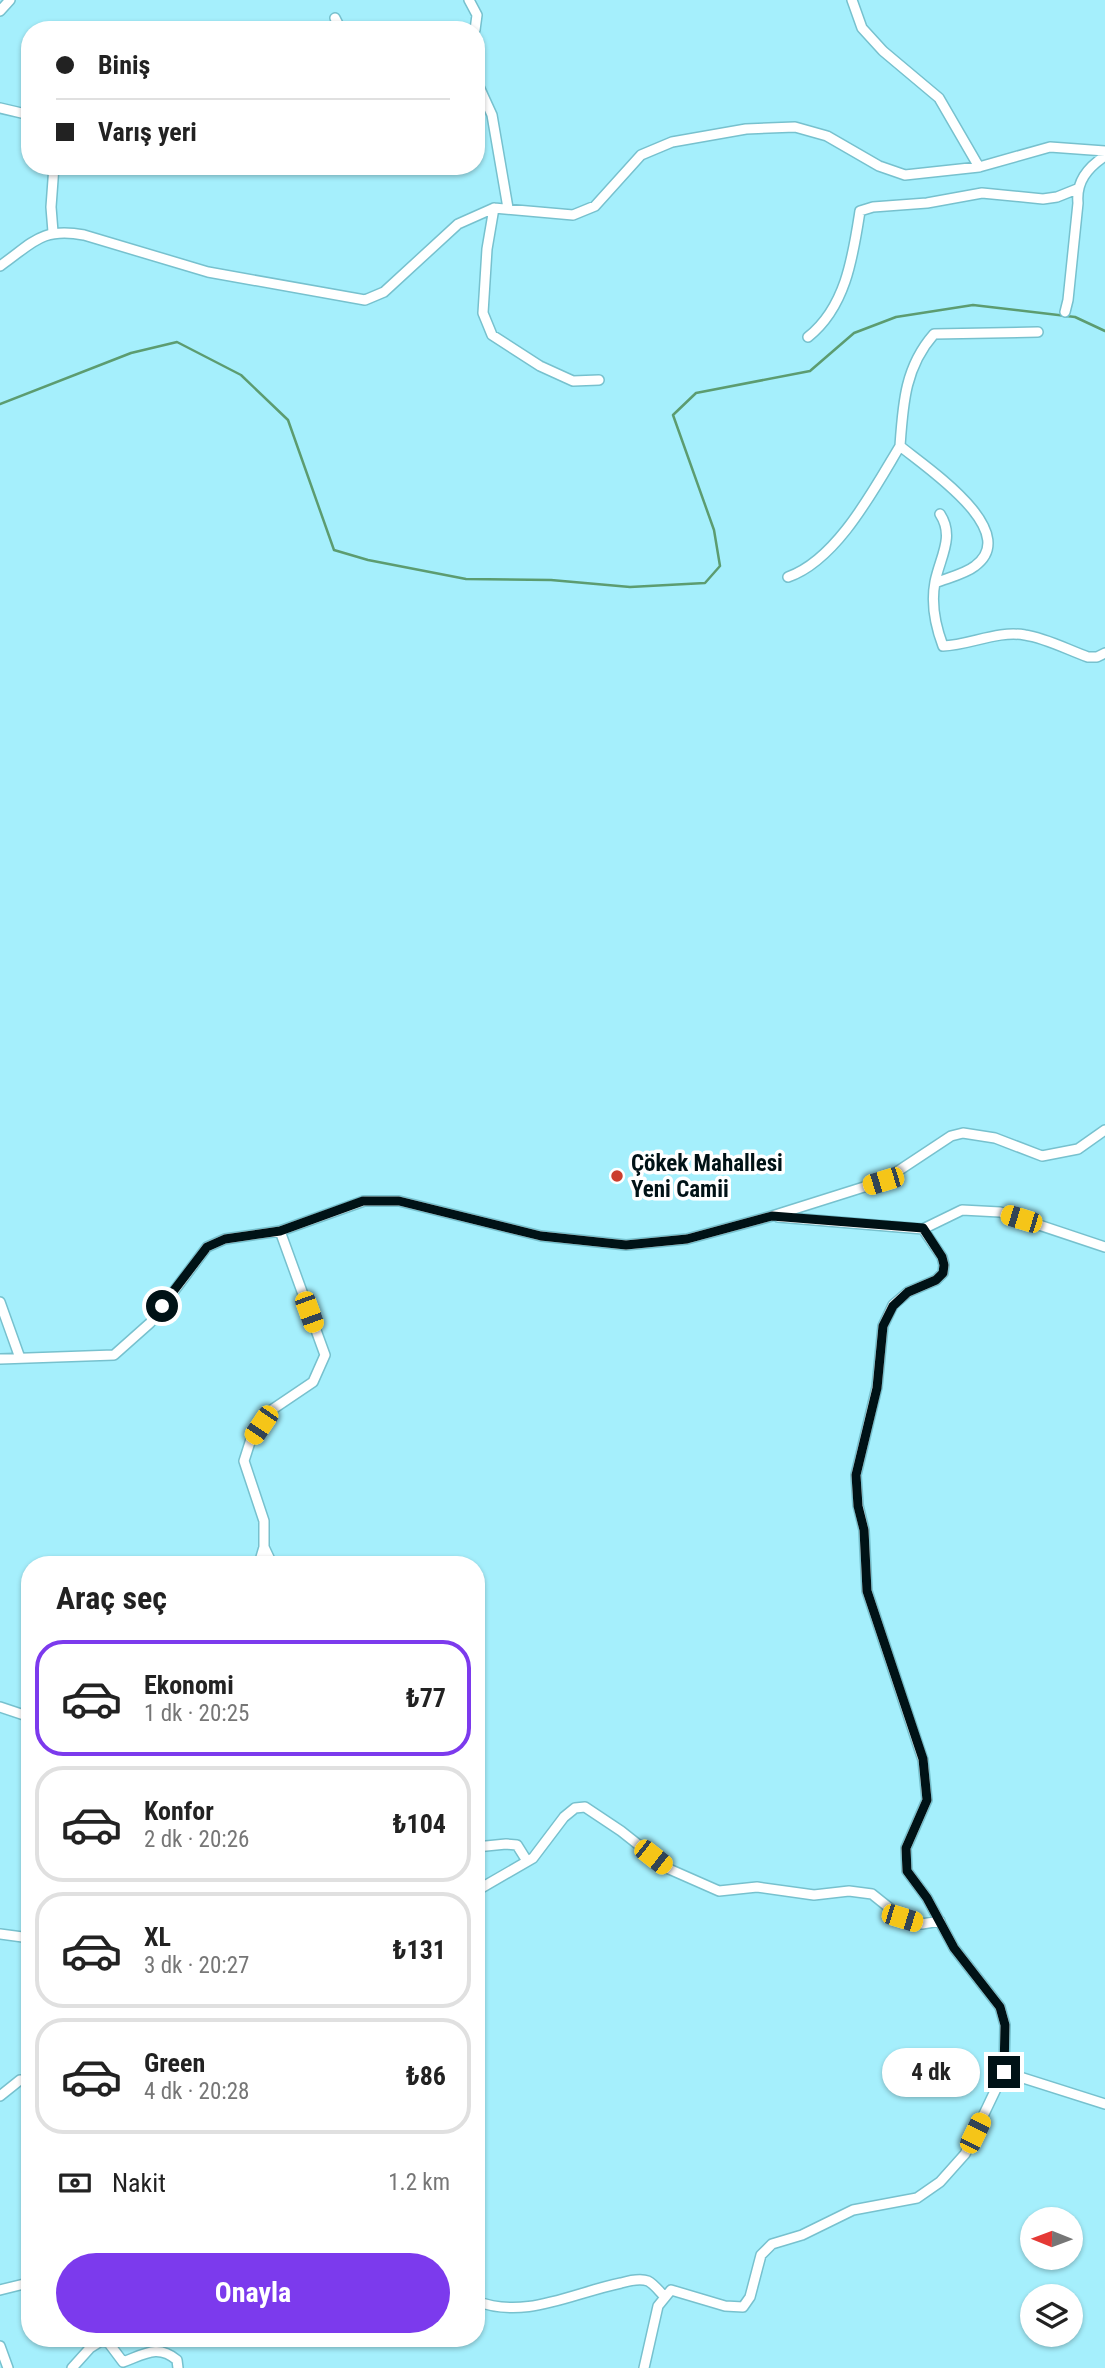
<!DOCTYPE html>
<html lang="tr">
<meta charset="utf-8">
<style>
:root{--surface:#fff;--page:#f2f2f2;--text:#222;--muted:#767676;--line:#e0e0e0;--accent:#7c3aed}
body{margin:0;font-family:"Roboto Condensed",sans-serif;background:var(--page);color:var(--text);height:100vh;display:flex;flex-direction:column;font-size:26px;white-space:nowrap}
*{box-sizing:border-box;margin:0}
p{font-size:23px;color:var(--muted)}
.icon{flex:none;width:38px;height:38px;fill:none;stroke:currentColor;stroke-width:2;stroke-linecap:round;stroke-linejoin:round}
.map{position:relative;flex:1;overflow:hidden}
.sheet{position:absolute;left:21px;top:1556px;width:464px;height:791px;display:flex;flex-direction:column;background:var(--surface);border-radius:28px;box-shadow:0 2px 5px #0004}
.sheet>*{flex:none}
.guide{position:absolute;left:21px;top:21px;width:464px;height:154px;border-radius:28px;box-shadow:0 2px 5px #0004;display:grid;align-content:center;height:154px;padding:0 35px;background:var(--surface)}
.needle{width:46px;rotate:271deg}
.fabs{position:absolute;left:1020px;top:2207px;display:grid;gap:14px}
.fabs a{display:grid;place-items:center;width:63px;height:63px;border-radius:50%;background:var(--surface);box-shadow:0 2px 5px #0004;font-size:35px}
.end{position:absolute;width:32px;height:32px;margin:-16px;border:9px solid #001216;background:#fff;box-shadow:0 0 0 4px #fff}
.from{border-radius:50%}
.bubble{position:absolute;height:49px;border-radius:24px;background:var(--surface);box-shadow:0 2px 5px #0004;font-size:23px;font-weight:700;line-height:49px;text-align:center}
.car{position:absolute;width:21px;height:42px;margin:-21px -10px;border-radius:9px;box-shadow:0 0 5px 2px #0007;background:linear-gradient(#f5c518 24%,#345 0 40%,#f5c518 0 76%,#345 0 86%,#f5c518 0)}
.guide b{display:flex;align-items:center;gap:24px;height:66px;font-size:26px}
.guide b+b{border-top:2px solid var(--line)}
.guide i{width:18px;height:18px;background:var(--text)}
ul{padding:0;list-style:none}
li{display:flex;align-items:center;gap:21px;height:116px;margin:0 14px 10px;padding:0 21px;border:4px solid var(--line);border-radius:28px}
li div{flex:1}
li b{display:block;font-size:26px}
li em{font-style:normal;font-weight:700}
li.selected{border-color:var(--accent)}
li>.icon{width:63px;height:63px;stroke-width:1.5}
h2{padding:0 35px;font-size:32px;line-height:84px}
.pay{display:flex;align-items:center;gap:18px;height:77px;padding:0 35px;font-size:26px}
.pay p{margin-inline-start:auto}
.button{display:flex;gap:14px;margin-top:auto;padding:14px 35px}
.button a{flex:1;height:80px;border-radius:42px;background:var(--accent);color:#fff;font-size:28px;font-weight:700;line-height:80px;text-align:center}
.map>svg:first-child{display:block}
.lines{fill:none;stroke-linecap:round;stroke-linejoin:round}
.stream{stroke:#5c9c70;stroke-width:2.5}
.minor-casing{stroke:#77c1ce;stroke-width:12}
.minor{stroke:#fff;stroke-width:9}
.route{stroke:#001216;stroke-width:9}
.poi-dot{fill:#cb3e2e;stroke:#fff;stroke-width:2.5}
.labels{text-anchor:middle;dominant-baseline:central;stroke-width:7;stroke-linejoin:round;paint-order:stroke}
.poi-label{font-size:23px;font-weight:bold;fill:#001216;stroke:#fff;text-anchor:start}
</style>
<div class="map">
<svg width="1105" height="2368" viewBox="0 0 1105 2368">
<rect width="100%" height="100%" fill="#a5effc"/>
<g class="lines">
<path class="stream" d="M 0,404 L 131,353 L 177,342 L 241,375 L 288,420 L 334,550 L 368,560 L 466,579 L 551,580 L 630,587 L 705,583 L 720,566 L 714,530 L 673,415 L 696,393 L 810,371 L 854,333 L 896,317 L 973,305 L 1075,317 L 1105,331"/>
<defs>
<path id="minor" d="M 469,0 L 477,15 L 475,30
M 852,0 L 862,28 L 883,51 L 939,98 L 979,167
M 0,11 L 10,0
M 335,18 L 341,30
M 476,80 L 492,115 L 508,208
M 0,108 L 30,115
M 494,208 L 487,249 L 483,313 L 492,335 L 540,366 L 573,381 L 599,380
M 53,232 L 51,207 L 54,166
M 0,266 C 33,243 41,227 84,235 L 208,272 L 365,300 L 384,292 L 458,224 L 494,208 L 573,215 L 595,206 L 641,155 L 672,142 L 746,129 L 795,127 L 827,136 L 879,166 L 905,175 L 979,167 L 1050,147 L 1105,151
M 1065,312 L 1068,300 L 1078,203 C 1076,182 1087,168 1105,156
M 808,337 C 846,307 853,256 860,211 L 873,207 L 927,203 L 982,193 L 1043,199 L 1057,197 L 1077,189
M 940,514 C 955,537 940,557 935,582 C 931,603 935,625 943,646 C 970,645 998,630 1025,635 C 1046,638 1068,650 1088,657 L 1097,657 L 1105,653
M 788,577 C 837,560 874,489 900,446
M 935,583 C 947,578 965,574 975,566 C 1023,531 924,466 900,446 C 903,403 905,367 934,334 L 1038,332
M 778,1217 L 923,1229 L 962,1210 L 1000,1212 L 1105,1247
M 0,1302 L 20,1358
M 0,1359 L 114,1355 L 150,1323 L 207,1247 L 225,1239 L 280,1231 L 364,1201 L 399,1201 L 541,1236 L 626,1245 L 687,1239 L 772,1216 L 883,1181 L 951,1136 L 963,1133 L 995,1138 L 1042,1156 L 1078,1149 L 1105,1130
M 264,1547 L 272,1564
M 259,1564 L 264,1547 L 264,1521 L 244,1461 L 251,1439 L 270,1411 L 313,1382 L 325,1355 L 280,1231
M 0,1707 L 30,1717
M 476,1847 L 506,1844 L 517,1845 L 527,1861
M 476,1891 L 533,1858 L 564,1817 L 575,1808 L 585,1807 L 621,1831 L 669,1869 L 719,1891 L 757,1887 L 814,1895 L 849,1891 L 872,1894 L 902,1918 L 922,1924 L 940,1921
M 0,1934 L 30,1938
M 1004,2072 L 1105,2104
M 0,2096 L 20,2080
M 0,2290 L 24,2284 L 30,2285
M 476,2301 C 525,2320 572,2293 621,2283 C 628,2281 640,2278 648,2281 C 654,2284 660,2292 664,2296
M 0,2346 L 8,2368
M 72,2368 L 90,2348 L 101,2341 L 108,2342 L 123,2362 C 145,2354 158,2344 177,2360 L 178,2368
M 644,2368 L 658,2306 L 671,2290 L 725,2306 L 743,2307 L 750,2297 L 761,2255 L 772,2244 L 802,2235 L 853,2210 L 917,2198 L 940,2182 L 965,2154 L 1004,2072 L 1005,2025 L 1000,2007 L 954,1948 L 927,1898 L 907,1871 L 906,1848 L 927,1800 L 923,1760 L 867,1591 L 864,1530 L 858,1505 L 856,1475 L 877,1387 L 883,1326 L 893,1305 L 908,1292 L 936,1280 L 943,1273 L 944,1265 L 942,1257 L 923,1229"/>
</defs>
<use href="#minor" class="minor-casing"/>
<use href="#minor" class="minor"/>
</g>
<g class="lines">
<path class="route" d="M 162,1306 L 207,1247 L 225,1239 L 280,1231 L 363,1201 L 399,1201 L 541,1236 L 626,1245 L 687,1239 L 772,1216 L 923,1228 L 942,1257 L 944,1265 L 943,1273 L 936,1280 L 908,1292 L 893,1306 L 883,1326 L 877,1388 L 856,1475 L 858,1506 L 864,1530 L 867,1591 L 923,1759 L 927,1800 L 906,1848 L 907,1871 L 927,1898 L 954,1948 L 1000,2007 L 1005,2025 L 1004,2072"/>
</g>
<circle class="poi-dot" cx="617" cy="1176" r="7"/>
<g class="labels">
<g class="poi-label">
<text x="631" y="1163">Çökek Mahallesi<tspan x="631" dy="26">Yeni Camii</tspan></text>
</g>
</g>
</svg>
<div class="fabs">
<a><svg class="needle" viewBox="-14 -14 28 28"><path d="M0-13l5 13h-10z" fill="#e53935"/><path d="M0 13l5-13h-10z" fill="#767676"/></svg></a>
<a><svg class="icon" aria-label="layers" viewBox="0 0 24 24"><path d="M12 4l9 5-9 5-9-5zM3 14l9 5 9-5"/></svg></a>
</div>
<i class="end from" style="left:162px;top:1306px"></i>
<i class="end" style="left:1004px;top:2072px"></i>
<div class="bubble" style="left:882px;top:2048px;width:98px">4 dk</div>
<i class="car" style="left:883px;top:1181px;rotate:253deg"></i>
<i class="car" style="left:1021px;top:1219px;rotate:287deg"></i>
<i class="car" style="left:309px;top:1312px;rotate:160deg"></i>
<i class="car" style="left:261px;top:1425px;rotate:214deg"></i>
<i class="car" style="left:653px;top:1857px;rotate:128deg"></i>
<i class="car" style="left:902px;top:1918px;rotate:107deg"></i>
<i class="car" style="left:975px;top:2133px;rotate:26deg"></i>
<div class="guide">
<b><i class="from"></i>Biniş</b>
<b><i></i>Varış yeri</b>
</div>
<section class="sheet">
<h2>Araç seç</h2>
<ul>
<li class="selected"><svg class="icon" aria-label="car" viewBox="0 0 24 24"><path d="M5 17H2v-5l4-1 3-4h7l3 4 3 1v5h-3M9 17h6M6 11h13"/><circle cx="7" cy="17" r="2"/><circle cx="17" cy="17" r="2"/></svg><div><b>Ekonomi</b><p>1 dk · 20:25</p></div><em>₺77</em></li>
<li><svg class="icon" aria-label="car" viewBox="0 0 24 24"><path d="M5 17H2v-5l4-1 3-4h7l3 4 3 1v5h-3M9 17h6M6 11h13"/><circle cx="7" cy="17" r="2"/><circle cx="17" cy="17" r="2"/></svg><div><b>Konfor</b><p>2 dk · 20:26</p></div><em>₺104</em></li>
<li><svg class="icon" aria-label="car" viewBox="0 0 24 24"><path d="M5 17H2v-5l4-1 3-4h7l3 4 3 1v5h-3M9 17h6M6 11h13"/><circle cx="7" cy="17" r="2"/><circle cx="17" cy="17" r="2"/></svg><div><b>XL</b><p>3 dk · 20:27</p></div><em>₺131</em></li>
<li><svg class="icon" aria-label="car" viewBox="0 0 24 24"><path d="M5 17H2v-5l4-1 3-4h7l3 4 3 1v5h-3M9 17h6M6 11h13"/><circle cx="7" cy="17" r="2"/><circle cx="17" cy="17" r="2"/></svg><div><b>Green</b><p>4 dk · 20:28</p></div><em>₺86</em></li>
</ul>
<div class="pay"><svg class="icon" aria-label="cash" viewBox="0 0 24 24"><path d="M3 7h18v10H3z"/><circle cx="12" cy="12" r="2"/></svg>Nakit<p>1.2 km</p></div>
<div class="button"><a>Onayla</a></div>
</section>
</div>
